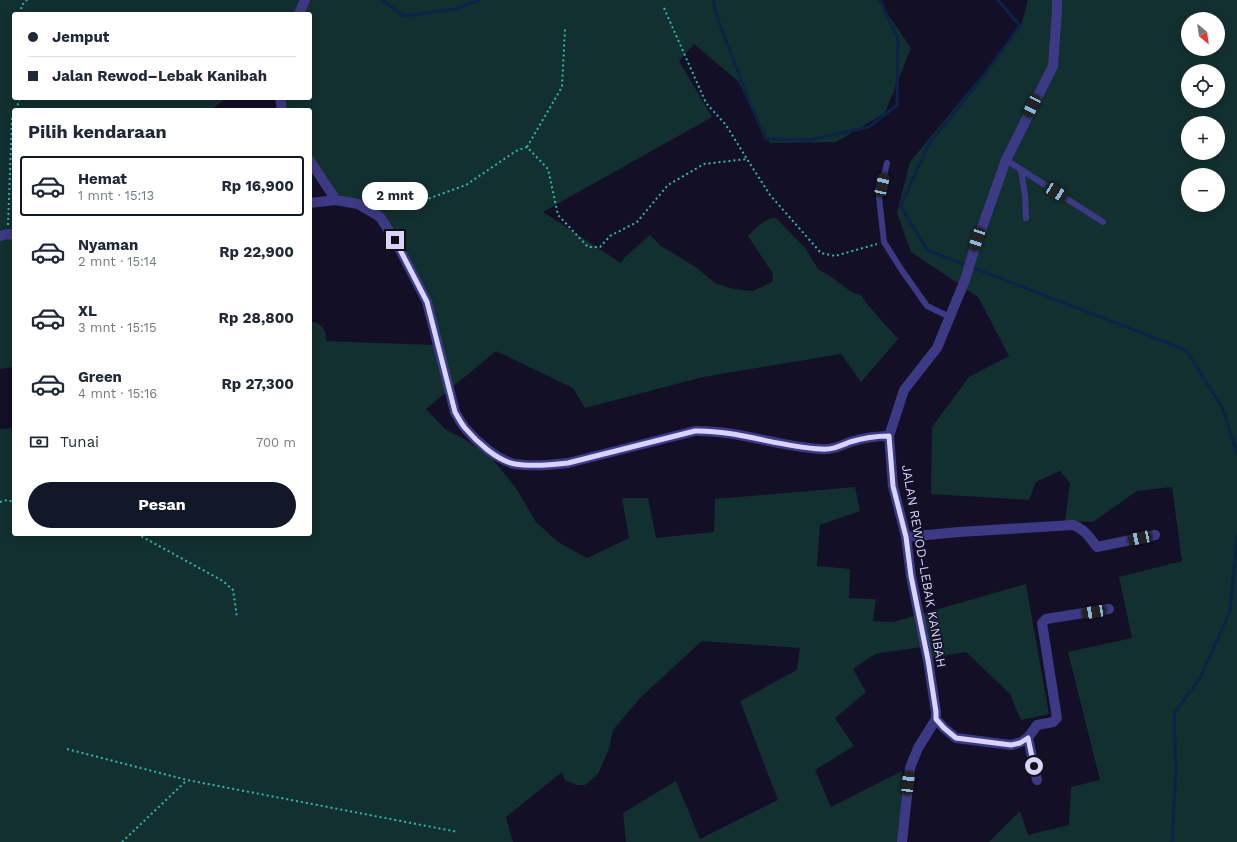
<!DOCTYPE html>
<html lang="id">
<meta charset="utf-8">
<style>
:root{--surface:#fff;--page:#f2f2f3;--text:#1f2937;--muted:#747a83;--line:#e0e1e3;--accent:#111827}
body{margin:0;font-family:"Work Sans",sans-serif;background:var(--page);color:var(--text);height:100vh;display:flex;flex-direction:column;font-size:15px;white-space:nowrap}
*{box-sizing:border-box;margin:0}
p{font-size:13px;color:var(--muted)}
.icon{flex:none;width:22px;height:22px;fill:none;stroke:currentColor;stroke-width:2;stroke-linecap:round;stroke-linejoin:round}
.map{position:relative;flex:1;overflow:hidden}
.side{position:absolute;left:12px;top:108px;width:300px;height:428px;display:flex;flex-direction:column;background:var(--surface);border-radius:4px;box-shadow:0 2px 10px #0003}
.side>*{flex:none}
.top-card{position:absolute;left:12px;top:12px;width:300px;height:88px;border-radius:4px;box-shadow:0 2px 10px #0003;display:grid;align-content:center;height:88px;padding:0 16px;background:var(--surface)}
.needle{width:26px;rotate:151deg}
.tools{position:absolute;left:1181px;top:12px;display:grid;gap:8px}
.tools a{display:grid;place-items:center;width:44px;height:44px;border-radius:50%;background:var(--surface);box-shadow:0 2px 10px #0003;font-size:20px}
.end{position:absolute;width:18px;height:18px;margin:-9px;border:5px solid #d9d4ff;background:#111;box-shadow:0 0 0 2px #111}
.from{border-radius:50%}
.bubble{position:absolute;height:28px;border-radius:14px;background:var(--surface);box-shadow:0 2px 10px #0003;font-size:13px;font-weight:700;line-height:28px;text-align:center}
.car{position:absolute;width:12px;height:24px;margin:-12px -6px;border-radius:5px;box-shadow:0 0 3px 1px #0007;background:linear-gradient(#222 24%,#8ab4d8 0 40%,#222 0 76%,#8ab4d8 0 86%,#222 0)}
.top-card b{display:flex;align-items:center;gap:14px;height:38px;font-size:15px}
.top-card b+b{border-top:1px solid var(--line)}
.top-card i{width:10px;height:10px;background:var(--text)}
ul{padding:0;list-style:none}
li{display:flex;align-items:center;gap:12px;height:60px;margin:0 8px 6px;padding:0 8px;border:2px solid transparent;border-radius:4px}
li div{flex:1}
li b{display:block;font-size:15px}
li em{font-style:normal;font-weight:700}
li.current{border-color:var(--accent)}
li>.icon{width:36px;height:36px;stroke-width:1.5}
h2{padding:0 16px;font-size:18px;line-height:48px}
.pay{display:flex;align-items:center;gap:10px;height:44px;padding:0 16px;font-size:15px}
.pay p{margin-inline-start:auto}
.cta{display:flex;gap:8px;margin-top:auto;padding:8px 16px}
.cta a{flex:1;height:46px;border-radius:24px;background:var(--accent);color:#fff;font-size:16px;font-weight:700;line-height:46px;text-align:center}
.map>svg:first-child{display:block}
.green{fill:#12302f;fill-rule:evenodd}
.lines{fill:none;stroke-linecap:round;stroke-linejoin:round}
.stream{stroke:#0c2248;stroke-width:3}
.path{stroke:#2fb8b0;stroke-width:2;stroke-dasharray:2 3;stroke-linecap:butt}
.lane{stroke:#3d3a85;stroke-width:6}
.street{stroke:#3d3a85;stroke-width:10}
.route{stroke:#d9d4ff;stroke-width:5}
.labels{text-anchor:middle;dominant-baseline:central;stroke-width:3;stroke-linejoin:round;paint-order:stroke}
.street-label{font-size:13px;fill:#d9d4ff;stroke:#130f26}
</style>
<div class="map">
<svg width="1237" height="842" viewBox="0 0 1237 842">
<rect width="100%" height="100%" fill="#130f26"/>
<path class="green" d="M 0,0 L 878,0 L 911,48 L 885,113 L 836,142 L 770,143 L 738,81 L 694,44 L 679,61 L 712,117 L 543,212 L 621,263 L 623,259 L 650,235 L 661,246 L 697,268 L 715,283 L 733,289 L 753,291 L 772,282 L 773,274 L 748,236 C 755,229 765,217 776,218 L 806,249 L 818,269 L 833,278 L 850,291 L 862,296 L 866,303 L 898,339 L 861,382 L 841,354 L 703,377 L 585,408 L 573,388 L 496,351 L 426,409 L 445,429 L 466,440 L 490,456 L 516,488 L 536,522 L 558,542 L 587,558 L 629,538 L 622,498 L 648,498 L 656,538 L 714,532 L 715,499 L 855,487 L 860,511 L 820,525 L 817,566 L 850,569 L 849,598 L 876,599 L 873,621 L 893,622 L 1026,584 L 1049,714 L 1021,720 L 1010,694 L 966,652 L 931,658 L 921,647 L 875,654 L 853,669 L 866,692 L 835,718 L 854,746 L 815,770 L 831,807 L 902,771 L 901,842 L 626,842 L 623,813 L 676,781 L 700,839 L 778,800 L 740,701 L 797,670 L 800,648 L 702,641 L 640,698 L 613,730 L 609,749 L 598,774 L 585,785 L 576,785 L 565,780 L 562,772 L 506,817 L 513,842 L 0,842 L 0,429 L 14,428 L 14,534 L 310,534 L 310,323 L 315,322 C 325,328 326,330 326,341 L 434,345 L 428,317 L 404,244 L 379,212 L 337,200 L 310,157 L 310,110 L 281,110 L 279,98 L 310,98 L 310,14 L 14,14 L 14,98 L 226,98 L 211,110 L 14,110 L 14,367 L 0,369 Z
M 1028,0 L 1237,0 L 1237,842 L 989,842 L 1020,811 L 1028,835 L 1069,825 L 1071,787 L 1100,780 L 1068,652 L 1132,638 L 1119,577 L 1182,561 L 1172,487 L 1137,491 L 1093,522 L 1065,521 L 1070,483 L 1060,471 L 1036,482 L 1029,500 L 931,494 L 932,427 L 969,377 L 1009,356 L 978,297 L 911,252 L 897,213 L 910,162 L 1020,29 ZM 1188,19 L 1218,19 L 1218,49 L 1188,49 ZM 1188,71 L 1218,71 L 1218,101 L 1188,101 ZM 1188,123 L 1218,123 L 1218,153 L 1188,153 ZM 1188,175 L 1218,175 L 1218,205 L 1188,205 Z"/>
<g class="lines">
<path class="stream" d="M 384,0 L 383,1 L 404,16 L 455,9 L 480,0
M 713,0 L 716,14 L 749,101 L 766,139 L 809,140 L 869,127 L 897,105 L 898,39 L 880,0
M 998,0 L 1020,26 L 982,78 L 928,145 L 901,206 L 927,250 L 1186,350 L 1222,407 L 1237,453
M 1172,842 L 1176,770 L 1174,714 L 1201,676 L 1230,611 L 1237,536"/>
<path class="path" d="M 664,8 L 706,103 L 726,125 L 747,159
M 22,14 L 21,6 L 27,0
M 16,110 L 20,98
M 527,147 L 562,87 L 565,29
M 385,208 L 411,205 L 466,185 L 516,151 L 527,147 L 548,169 L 558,215 L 588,247 L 600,247 L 610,236 L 637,222 L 668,185 L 704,164 L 747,159 L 770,195 L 821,253 L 835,256 L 877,244
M 8,225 L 12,119 L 14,114
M 0,502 L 7,500 L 14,502
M 137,534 L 223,581 L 233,590 L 237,617
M 67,749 L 187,780 L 458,832
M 122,842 L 187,780"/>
<path class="lane" d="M 1006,160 L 1103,222
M 887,163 L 879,197 L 884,242 L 901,269 L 927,306 L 950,317
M 1021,170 L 1025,195 L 1026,218"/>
<path class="street" d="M 299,14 L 305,0
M 280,98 L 282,110
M 310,161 L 336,200
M 310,203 L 336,200 L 358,204 L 380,217 L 395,240 L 427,302 L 455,412 C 458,417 461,423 465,428 C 476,441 497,460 515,464 C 532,467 551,465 568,463 L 695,431 C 738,430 779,447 821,449 C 832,450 840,446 850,442 C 863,438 876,436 889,436 L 893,486 L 906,537 L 911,576 L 928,660 L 936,712 L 936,719 L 918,748 L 910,768 L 902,842
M 0,236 L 8,234 L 14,235
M 889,436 L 904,390 L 937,348 L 965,280 L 973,253 L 1006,160 L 1053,66 L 1057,11 L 1057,0
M 906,537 L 959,532 L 1073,525 C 1085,529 1090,538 1097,547 L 1155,535
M 936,719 L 944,728 L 956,738 L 1011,745 C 1026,742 1029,737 1037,725 L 1053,722 L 1057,718 L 1042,623 L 1046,619 L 1109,609
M 1028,738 L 1037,780"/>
</g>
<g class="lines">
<path class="route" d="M 395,240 L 427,302 L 455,412 C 458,417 461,423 465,428 C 476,441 497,461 515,464 C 532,467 551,465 568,463 L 695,431 C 737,430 779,447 821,449 C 832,450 840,446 850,442 C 863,438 876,436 889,436 L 893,486 L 906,537 L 911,576 L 928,660 L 936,712 L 936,719 L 944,728 L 956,738 L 1011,745 L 1020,743 L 1028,738 L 1034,766"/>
</g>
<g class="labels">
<g class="street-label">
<text transform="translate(924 566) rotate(80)">JALAN REWOD–LEBAK KANIBAH</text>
</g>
</g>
</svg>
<div class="tools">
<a><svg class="needle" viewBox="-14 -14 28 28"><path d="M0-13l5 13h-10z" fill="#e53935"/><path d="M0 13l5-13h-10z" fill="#747a83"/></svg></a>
<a><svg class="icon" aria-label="locate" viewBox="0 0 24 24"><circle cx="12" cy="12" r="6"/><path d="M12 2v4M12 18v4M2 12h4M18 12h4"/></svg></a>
<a>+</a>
<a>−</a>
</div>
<i class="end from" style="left:1034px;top:766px"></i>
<i class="end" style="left:395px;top:240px"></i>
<div class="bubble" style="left:362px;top:182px;width:66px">2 mnt</div>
<i class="car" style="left:1032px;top:106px;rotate:206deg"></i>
<i class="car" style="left:882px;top:185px;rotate:13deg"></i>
<i class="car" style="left:1056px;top:192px;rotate:122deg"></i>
<i class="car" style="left:977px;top:239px;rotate:199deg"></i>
<i class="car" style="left:1140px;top:538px;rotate:258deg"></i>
<i class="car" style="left:1094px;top:612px;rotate:261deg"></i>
<i class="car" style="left:908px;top:783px;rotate:6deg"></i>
<div class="top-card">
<b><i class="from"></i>Jemput</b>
<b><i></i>Jalan Rewod–Lebak Kanibah</b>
</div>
<section class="side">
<h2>Pilih kendaraan</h2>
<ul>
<li class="current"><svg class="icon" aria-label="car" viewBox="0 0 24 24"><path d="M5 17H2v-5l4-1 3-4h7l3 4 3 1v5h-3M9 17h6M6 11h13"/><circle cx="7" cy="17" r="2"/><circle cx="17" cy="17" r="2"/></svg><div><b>Hemat</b><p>1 mnt · 15:13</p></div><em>Rp 16,900</em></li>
<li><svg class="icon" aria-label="car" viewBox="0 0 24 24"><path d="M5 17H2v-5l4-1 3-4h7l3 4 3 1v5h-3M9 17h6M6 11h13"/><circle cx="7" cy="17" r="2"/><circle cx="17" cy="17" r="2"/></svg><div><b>Nyaman</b><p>2 mnt · 15:14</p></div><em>Rp 22,900</em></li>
<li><svg class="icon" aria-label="car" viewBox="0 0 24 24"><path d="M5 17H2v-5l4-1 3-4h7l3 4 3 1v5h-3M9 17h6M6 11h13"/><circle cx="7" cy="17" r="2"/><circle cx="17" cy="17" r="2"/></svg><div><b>XL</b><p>3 mnt · 15:15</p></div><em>Rp 28,800</em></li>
<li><svg class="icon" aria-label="car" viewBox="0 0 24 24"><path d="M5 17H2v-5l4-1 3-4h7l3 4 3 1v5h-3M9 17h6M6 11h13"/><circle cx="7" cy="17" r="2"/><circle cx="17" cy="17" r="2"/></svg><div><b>Green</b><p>4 mnt · 15:16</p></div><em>Rp 27,300</em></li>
</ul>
<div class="pay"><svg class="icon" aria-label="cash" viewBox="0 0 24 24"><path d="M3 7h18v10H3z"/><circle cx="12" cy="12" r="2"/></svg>Tunai<p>700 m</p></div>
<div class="cta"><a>Pesan</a></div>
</section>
</div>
